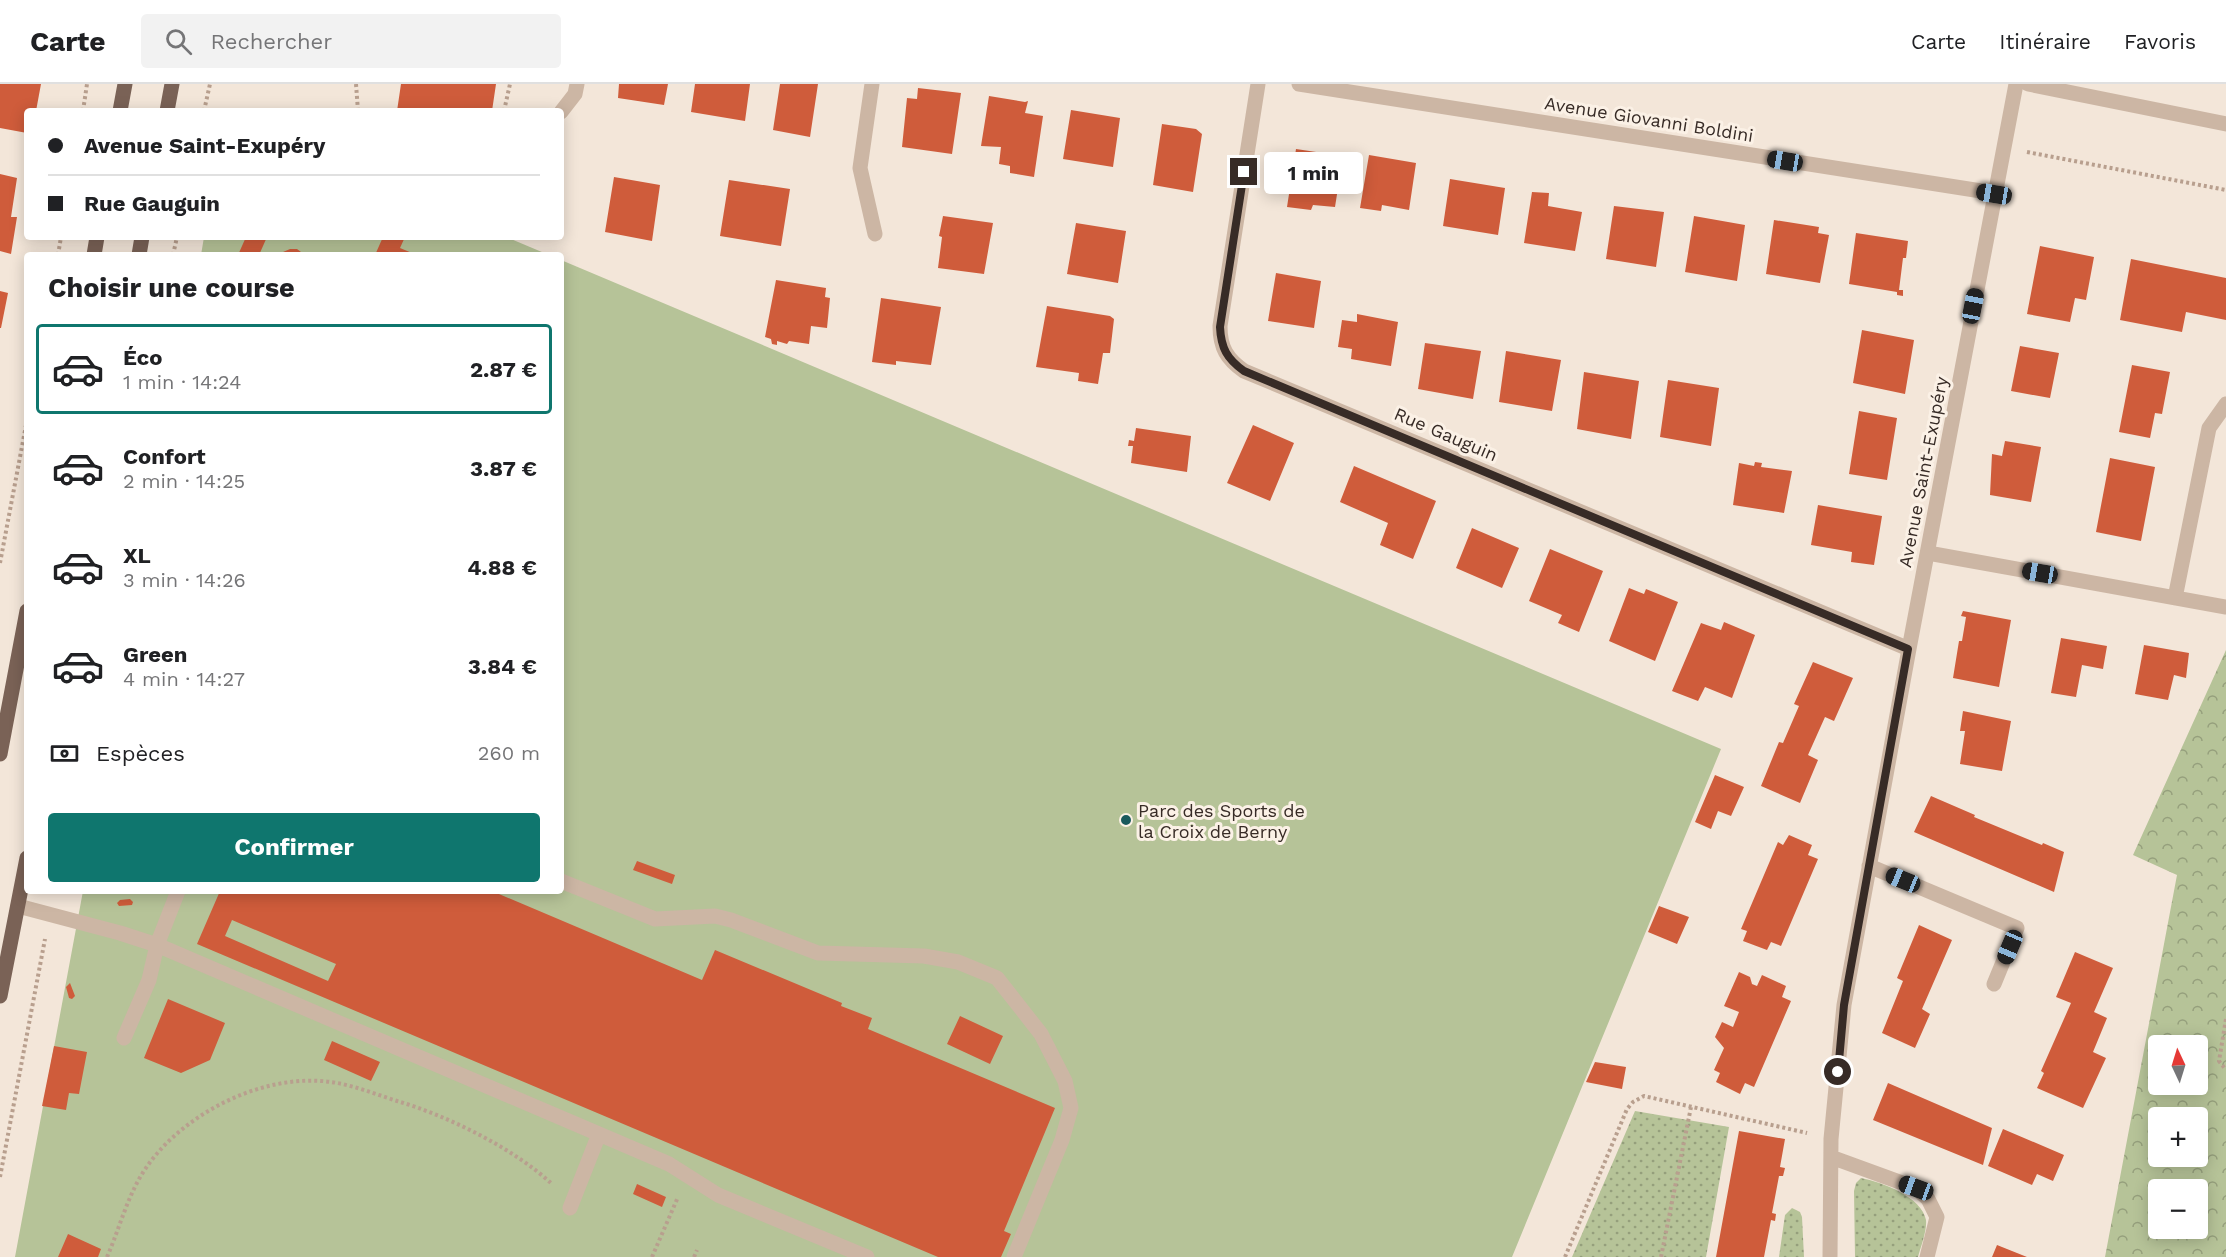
<!DOCTYPE html>
<html lang="fr">
<meta charset="utf-8">
<style>
:root{--surface:#fff;--page:#f2f2f2;--text:#202124;--muted:#757577;--line:#e0e0e0;--accent:#0f766e}
body{margin:0;font-family:"Work Sans",sans-serif;background:var(--page);color:var(--text);height:100vh;display:flex;flex-direction:column;font-size:22px;white-space:nowrap}
*{box-sizing:border-box;margin:0}
p{font-size:20px;color:var(--muted)}
.icon{flex:none;width:33px;height:33px;fill:none;stroke:currentColor;stroke-width:2;stroke-linecap:round;stroke-linejoin:round}
.map{position:relative;flex:1;overflow:hidden}
.side{position:absolute;left:24px;top:168px;width:540px;height:642px;display:flex;flex-direction:column;background:var(--surface);border-radius:6px;box-shadow:0 3px 15px #0003}
.side>*{flex:none}
.top-card{position:absolute;left:24px;top:24px;width:540px;height:132px;border-radius:6px;box-shadow:0 3px 15px #0003;display:grid;align-content:center;height:132px;padding:0 24px;background:var(--surface)}
.needle{width:39px;rotate:356deg}
.tools{position:absolute;left:2148px;top:951px;display:grid;gap:12px}
.tools a{display:grid;place-items:center;width:60px;height:60px;border-radius:6px;background:var(--surface);box-shadow:0 3px 15px #0003;font-size:30px}
.end{position:absolute;width:27px;height:27px;margin:-14px;border:8px solid #372b26;background:#fff;box-shadow:0 0 0 3px #fff}
.from{border-radius:50%}
.bubble{position:absolute;height:42px;border-radius:6px;background:var(--surface);box-shadow:0 3px 15px #0003;font-size:20px;font-weight:700;line-height:42px;text-align:center}
.car{position:absolute;width:18px;height:36px;margin:-18px -9px;border-radius:8px;box-shadow:0 0 4px 2px #0007;background:linear-gradient(#222 24%,#8ab4d8 0 40%,#222 0 76%,#8ab4d8 0 86%,#222 0)}
.top-card b{display:flex;align-items:center;gap:21px;height:57px;font-size:22px}
.top-card b+b{border-top:2px solid var(--line)}
.top-card i{width:15px;height:15px;background:var(--text)}
ul{padding:0;list-style:none}
li{display:flex;align-items:center;gap:18px;height:90px;margin:0 12px 9px;padding:0 12px;border:3px solid transparent;border-radius:6px}
li div{flex:1}
li b{display:block;font-size:22px}
li em{font-style:normal;font-weight:700}
li.current{border-color:var(--accent)}
li>.icon{width:54px;height:54px;stroke-width:1.5}
h2{padding:0 24px;font-size:27px;line-height:72px}
.pay{display:flex;align-items:center;gap:15px;height:66px;padding:0 24px;font-size:22px}
.pay p{margin-inline-start:auto}
.primary-button{display:flex;gap:12px;margin-top:auto;padding:12px 24px}
.primary-button a{flex:1;height:69px;border-radius:6px;background:var(--accent);color:#fff;font-size:24px;font-weight:700;line-height:69px;text-align:center}
header{display:flex;align-items:center;gap:36px;box-sizing:border-box;height:84px;padding:0 30px;background:var(--surface);border-bottom:2px solid var(--line)}
header strong{font-size:28px}
nav{display:flex;gap:33px;margin-inline-start:auto;font-size:21px}
.search{width:420px;height:54px;background:var(--page);display:flex;align-items:center;gap:15px;box-sizing:border-box;padding:0 21px;border-radius:6px;color:var(--muted);font-size:22px}
.map>svg:first-child{display:block}
.forest{fill:url(#forest-crowns);fill-rule:evenodd}
.park{fill:url(#park-dots)}
.pitch{fill:#b6c398}
.building{fill:#cf5c3b;fill-rule:evenodd}
.lines{fill:none;stroke-linecap:round;stroke-linejoin:round}
.path{stroke:#b89f8e;stroke-width:4;stroke-dasharray:3 3;stroke-linecap:butt}
.lane{stroke:#ccb6a4;stroke-width:15}
.street{stroke:#ccb6a4;stroke-width:15}
.primary{stroke:#7a6256;stroke-width:15}
.route{stroke:#372b26;stroke-width:8}
.poi-dot{fill:#19595c;stroke:#fbf1e6;stroke-width:2}
.labels{text-anchor:middle;dominant-baseline:central;stroke-width:6;stroke-linejoin:round;paint-order:stroke}
.street-label{font-size:18px;fill:#372b26;stroke:#fbf1e6}
.poi-label{font-size:18px;fill:#372b26;stroke:#fbf1e6;text-anchor:start}
</style>
<header>
<strong>Carte</strong>
<div class="search"><svg class="icon" aria-label="search" viewBox="0 0 24 24"><circle cx="10" cy="10" r="6"/><path d="M15 15l6 6"/></svg>Rechercher</div>
<nav><a>Carte</a><a>Itinéraire</a><a>Favoris</a></nav>
</header>
<div class="map">
<svg width="2226" height="1173" viewBox="0 0 2226 1173">
<defs>
<pattern id="forest-crowns" width="20" height="18" patternUnits="userSpaceOnUse" patternTransform="scale(1.5)"><rect width="20" height="18" fill="#b6c398"/><path d="M2 6a3 3 0 1 1 6 0M12 15a3 3 0 1 1 6 0" fill="none" stroke="#959f7c"/></pattern>
<pattern id="park-dots" width="8" height="8" patternUnits="userSpaceOnUse" patternTransform="scale(1.5)"><rect width="8" height="8" fill="#b6c398"/><path d="M2 2h.1M6 6h.1" fill="none" stroke="#959f7c" stroke-width="1.8" stroke-linecap="round"/></pattern>
</defs>
<rect width="100%" height="100%" fill="#f3e6d9"/>
<path class="forest" d="M 2226,566 L 2226,1173 L 2105,1173 L 2177,791 L 2133,771 ZM 2158,962 L 2198,962 L 2198,1000 L 2158,1000 ZM 2158,1034 L 2198,1034 L 2198,1072 L 2158,1072 ZM 2158,1106 L 2198,1106 L 2198,1144 L 2158,1144 Z"/>
<path class="park" d="M 1635,1027 L 1729,1043 L 1706,1173 L 1572,1173 Z
M 1861,1094 C 1882,1098 1922,1113 1926,1136 C 1927,1147 1921,1162 1918,1173 L 1855,1173 L 1854,1107 L 1856,1099 Z
M 1792,1124 L 1800,1128 L 1802,1133 L 1804,1173 L 1779,1173 L 1785,1131 Z"/>
<path class="pitch" d="M 204,153 L 506,153 L 549,171 L 201,171 Z
M 561,176 L 1721,665 L 1512,1173 L 15,1173 L 83,807 L 561,807 Z"/>
<path class="building" d="M 0,0 L 41,0 L 36,27 L 27,27 L 27,49 L 0,44 Z
M 401,0 L 496,0 L 492,27 L 397,27 Z
M 619,0 L 668,0 L 664,21 L 618,14 Z
M 695,0 L 750,0 L 745,37 L 691,28 Z
M 780,0 L 818,0 L 810,53 L 773,46 Z
M 918,4 L 961,9 L 952,70 L 902,63 L 907,14 L 917,15 Z
M 989,12 L 1025,18 L 1028,17 L 1025,29 L 1043,32 L 1034,93 L 1010,89 L 1010,82 L 999,80 L 1001,63 L 981,62 Z
M 1071,26 L 1120,34 L 1113,83 L 1063,75 Z
M 1162,40 L 1196,45 L 1202,50 L 1193,108 L 1153,101 Z
M 1296,65 L 1343,72 L 1335,123 L 1313,121 L 1311,126 L 1287,123 Z
M 1369,71 L 1416,79 L 1409,126 L 1382,121 L 1381,127 L 1360,124 Z
M 0,90 L 17,94 L 11,133 L 17,133 L 11,170 L 0,167 Z
M 614,93 L 660,101 L 652,157 L 605,148 Z
M 1450,95 L 1505,104 L 1498,151 L 1443,142 Z
M 729,96 L 790,105 L 781,162 L 720,152 Z
M 1532,108 L 1549,109 L 1548,122 L 1582,128 L 1575,167 L 1524,159 Z
M 1614,122 L 1664,128 L 1656,183 L 1606,175 Z
M 943,132 L 993,139 L 984,190 L 938,184 L 942,153 L 939,152 Z
M 1694,132 L 1745,141 L 1737,197 L 1685,188 Z
M 1774,136 L 1819,143 L 1818,149 L 1829,151 L 1820,199 L 1766,190 Z
M 1076,139 L 1126,147 L 1118,199 L 1067,190 Z
M 1856,149 L 1908,157 L 1906,174 L 1903,174 L 1899,206 L 1903,206 L 1903,212 L 1897,211 L 1897,208 L 1849,200 Z
M 246,153 L 267,153 L 259,171 L 238,171 Z
M 383,153 L 405,153 L 400,164 L 412,169 L 411,171 L 375,171 Z
M 2040,162 L 2094,173 L 2086,216 L 2075,214 L 2070,238 L 2027,230 Z
M 290,165 L 297,165 L 305,171 L 276,171 Z
M 2131,175 L 2226,194 L 2226,236 L 2186,228 L 2182,248 L 2120,236 Z
M 1276,189 L 1321,197 L 1314,244 L 1268,237 Z
M 776,196 L 826,204 L 825,213 L 830,214 L 827,244 L 811,242 L 809,260 L 789,257 L 787,260 L 777,257 L 777,261 L 772,260 L 771,255 L 765,253 Z
M 0,207 L 8,209 L 1,244 L 0,244 Z
M 881,214 L 941,223 L 931,281 L 896,277 L 896,281 L 872,278 Z
M 1047,222 L 1110,232 L 1114,235 L 1110,269 L 1103,269 L 1098,300 L 1078,297 L 1079,289 L 1036,283 Z
M 1357,230 L 1398,238 L 1391,282 L 1351,275 L 1352,265 L 1338,263 L 1342,236 L 1357,238 Z
M 1862,246 L 1914,256 L 1905,310 L 1853,299 Z
M 1425,259 L 1481,267 L 1473,315 L 1418,305 Z
M 2020,262 L 2059,269 L 2050,314 L 2011,307 Z
M 1506,267 L 1561,276 L 1552,327 L 1499,318 Z
M 2132,281 L 2170,288 L 2162,330 L 2155,329 L 2150,354 L 2119,348 Z
M 1584,288 L 1639,297 L 1631,355 L 1577,345 Z
M 1668,296 L 1719,304 L 1711,362 L 1660,353 Z
M 1859,327 L 1897,334 L 1887,396 L 1849,390 Z
M 1253,341 L 1294,359 L 1270,417 L 1227,399 Z
M 1136,344 L 1191,352 L 1187,388 L 1131,379 L 1133,362 L 1128,362 L 1129,356 L 1134,357 Z
M 2005,357 L 2041,363 L 2031,418 L 1990,411 L 1992,370 L 2002,372 Z
M 2110,374 L 2155,383 L 2141,457 L 2096,448 Z
M 1755,378 L 1762,379 L 1761,383 L 1792,387 L 1784,429 L 1733,421 L 1739,379 L 1754,382 Z
M 1354,382 L 1436,417 L 1413,475 L 1380,461 L 1388,439 L 1340,418 Z
M 1818,421 L 1882,432 L 1874,481 L 1851,478 L 1852,468 L 1811,461 Z
M 1472,444 L 1519,464 L 1502,504 L 1456,484 Z
M 1550,465 L 1603,487 L 1579,548 L 1558,539 L 1562,531 L 1529,517 Z
M 1629,504 L 1644,510 L 1646,505 L 1678,518 L 1655,577 L 1609,557 Z
M 1963,527 L 2011,536 L 1999,603 L 1953,594 L 1959,557 L 1962,557 L 1966,533 L 1961,532 Z
M 1724,538 L 1755,551 L 1732,614 L 1705,603 L 1698,617 L 1672,607 L 1701,539 L 1721,546 Z
M 2061,554 L 2107,562 L 2103,585 L 2082,581 L 2076,613 L 2051,609 Z
M 2144,561 L 2189,569 L 2186,594 L 2174,591 L 2168,616 L 2135,610 Z
M 1813,578 L 1853,594 L 1834,637 L 1825,633 L 1808,671 L 1818,676 L 1800,719 L 1761,702 L 1779,658 L 1783,659 L 1799,622 L 1794,620 Z
M 1963,627 L 2011,637 L 2002,687 L 1960,680 L 1965,647 L 1960,647 Z
M 1715,691 L 1744,703 L 1731,732 L 1718,727 L 1711,745 L 1695,738 Z
M 1931,712 L 1975,731 L 1974,733 L 2042,761 L 2043,759 L 2064,768 L 2054,808 L 1914,748 Z
M 1789,751 L 1812,761 L 1808,771 L 1818,775 L 1781,862 L 1771,858 L 1767,866 L 1743,857 L 1747,847 L 1741,845 L 1778,758 L 1783,761 Z
M 637,777 L 675,791 L 672,800 L 633,786 Z
M 220,807 L 492,807 L 702,896 L 715,866 L 842,919 L 841,922 L 872,934 L 868,945 L 1055,1024 L 1004,1147 L 1011,1150 L 1001,1173 L 938,1173 L 197,860 ZM 232,836 L 336,880 L 328,897 L 225,852 Z
M 130,815 L 133,818 L 132,821 L 119,822 L 117,819 L 120,816 Z
M 1659,822 L 1689,833 L 1677,860 L 1648,848 Z
M 1919,841 L 1952,856 L 1922,925 L 1930,930 L 1915,964 L 1882,949 L 1903,897 L 1897,894 Z
M 2075,868 L 2113,884 L 2094,928 L 2107,934 L 2093,968 L 2106,974 L 2083,1024 L 2037,1004 L 2044,989 L 2041,987 L 2071,919 L 2056,913 Z
M 1739,888 L 1750,893 L 1752,900 L 1757,902 L 1762,891 L 1786,902 L 1782,913 L 1791,917 L 1754,1003 L 1745,999 L 1740,1010 L 1716,998 L 1720,989 L 1714,986 L 1724,964 L 1715,953 L 1722,938 L 1733,943 L 1739,928 L 1724,922 Z
M 70,899 L 75,912 L 72,915 L 69,914 L 66,903 Z
M 168,915 L 225,939 L 210,976 L 181,989 L 144,974 Z
M 960,932 L 1003,952 L 990,980 L 947,960 Z
M 332,957 L 380,978 L 371,997 L 324,976 Z
M 54,962 L 87,968 L 79,1010 L 69,1009 L 66,1026 L 42,1022 Z
M 1595,978 L 1626,983 L 1622,1005 L 1586,998 Z
M 1888,999 L 1992,1044 L 1983,1081 L 1873,1036 Z
M 2003,1045 L 2064,1071 L 2053,1097 L 2037,1090 L 2032,1101 L 1988,1082 Z
M 1739,1047 L 1785,1055 L 1780,1083 L 1785,1084 L 1783,1092 L 1779,1092 L 1772,1129 L 1776,1130 L 1775,1137 L 1771,1136 L 1764,1173 L 1716,1173 Z
M 637,1100 L 666,1113 L 662,1123 L 633,1110 Z
M 68,1150 L 101,1165 L 98,1173 L 58,1173 Z
M 1997,1161 L 2027,1173 L 1992,1173 Z"/>
<g class="lines">
<path class="path" d="M 356,0 L 358,27
M 83,27 L 87,0
M 204,27 L 210,0
M 504,27 L 510,0
M 2027,68 L 2226,106
M 58,171 L 61,153
M 173,171 L 177,153
M 0,479 L 27,336
M 2226,935 L 2219,977 L 2226,986
M 0,1093 L 45,855
M 107,1173 C 118,1148 125,1121 138,1097 C 172,1034 260,988 331,998 C 353,1001 375,1010 397,1017 C 448,1032 513,1064 552,1100
M 652,1173 L 678,1113
M 694,1173 L 697,1166
M 1565,1173 L 1627,1025 L 1633,1018 L 1644,1012 L 1807,1049
M 1661,1173 L 1691,1023"/>
<path class="lane" d="M 561,797 L 655,835 L 715,832 L 731,836 L 818,869 L 924,872 L 958,878 L 997,894 L 1041,950 L 1065,997 L 1071,1024 L 1062,1056 L 1014,1173
M 18,822 L 120,849 L 157,861 L 669,1080 L 718,1111 L 867,1173
M 124,954 L 149,896 L 157,861 L 178,807
M 570,1124 L 599,1050"/>
<path class="street" d="M 872,0 L 860,84 L 875,150
M 1258,0 L 1220,242 C 1220,264 1227,275 1244,287 L 1909,565
M 1299,0 L 1994,109
M 2028,0 L 2226,40
M 561,28 L 575,10 L 577,0
M 1928,469 L 2226,523
M 2175,514 L 2209,344 L 2226,320
M 1869,782 L 2017,844 L 1994,900
M 1831,1073 L 1916,1104 L 1928,1115 L 1937,1133 L 1927,1173
M 1830,1173 L 1831,1055 L 1844,921 L 1909,565 L 2016,0"/>
<path class="primary" d="M 120,27 L 125,0
M 167,27 L 172,0
M 94,171 L 97,153
M 139,171 L 142,153
M 0,670 L 27,527
M 0,912 L 27,774"/>
</g>
<g class="lines">
<path class="route" d="M 1244,88 L 1220,243 C 1221,264 1227,275 1244,287 L 1908,565 L 1844,921 L 1838,988"/>
</g>
<circle class="poi-dot" cx="1126" cy="736" r="6"/>
<g class="labels">
<g class="street-label">
<text transform="translate(1649 35) rotate(9)">Avenue Giovanni Boldini</text>
<text transform="translate(1446 350) rotate(23)">Rue Gauguin</text>
<text transform="translate(1923 388) rotate(-79)">Avenue Saint-Exupéry</text>
</g>
<g class="poi-label">
<text x="1138" y="726">Parc des Sports de<tspan x="1138" dy="21">la Croix de Berny</tspan></text>
</g>
</g>
</svg>
<div class="tools">
<a><svg class="needle" viewBox="-14 -14 28 28"><path d="M0-13l5 13h-10z" fill="#e53935"/><path d="M0 13l5-13h-10z" fill="#757577"/></svg></a>
<a>+</a>
<a>−</a>
</div>
<i class="end from" style="left:1838px;top:988px"></i>
<i class="end" style="left:1244px;top:88px"></i>
<div class="bubble" style="left:1264px;top:68px;width:99px">1 min</div>
<i class="car" style="left:1785px;top:77px;rotate:279deg"></i>
<i class="car" style="left:1994px;top:110px;rotate:279deg"></i>
<i class="car" style="left:1973px;top:222px;rotate:11deg"></i>
<i class="car" style="left:2040px;top:489px;rotate:280deg"></i>
<i class="car" style="left:1903px;top:796px;rotate:292deg"></i>
<i class="car" style="left:2010px;top:863px;rotate:203deg"></i>
<i class="car" style="left:1916px;top:1104px;rotate:290deg"></i>
<div class="top-card">
<b><i class="from"></i>Avenue Saint-Exupéry</b>
<b><i></i>Rue Gauguin</b>
</div>
<section class="side">
<h2>Choisir une course</h2>
<ul>
<li class="current"><svg class="icon" aria-label="car" viewBox="0 0 24 24"><path d="M5 17H2v-5l4-1 3-4h7l3 4 3 1v5h-3M9 17h6M6 11h13"/><circle cx="7" cy="17" r="2"/><circle cx="17" cy="17" r="2"/></svg><div><b>Éco</b><p>1 min · 14:24</p></div><em>2.87 €</em></li>
<li><svg class="icon" aria-label="car" viewBox="0 0 24 24"><path d="M5 17H2v-5l4-1 3-4h7l3 4 3 1v5h-3M9 17h6M6 11h13"/><circle cx="7" cy="17" r="2"/><circle cx="17" cy="17" r="2"/></svg><div><b>Confort</b><p>2 min · 14:25</p></div><em>3.87 €</em></li>
<li><svg class="icon" aria-label="car" viewBox="0 0 24 24"><path d="M5 17H2v-5l4-1 3-4h7l3 4 3 1v5h-3M9 17h6M6 11h13"/><circle cx="7" cy="17" r="2"/><circle cx="17" cy="17" r="2"/></svg><div><b>XL</b><p>3 min · 14:26</p></div><em>4.88 €</em></li>
<li><svg class="icon" aria-label="car" viewBox="0 0 24 24"><path d="M5 17H2v-5l4-1 3-4h7l3 4 3 1v5h-3M9 17h6M6 11h13"/><circle cx="7" cy="17" r="2"/><circle cx="17" cy="17" r="2"/></svg><div><b>Green</b><p>4 min · 14:27</p></div><em>3.84 €</em></li>
</ul>
<div class="pay"><svg class="icon" aria-label="cash" viewBox="0 0 24 24"><path d="M3 7h18v10H3z"/><circle cx="12" cy="12" r="2"/></svg>Espèces<p>260 m</p></div>
<div class="primary-button"><a>Confirmer</a></div>
</section>
</div>
